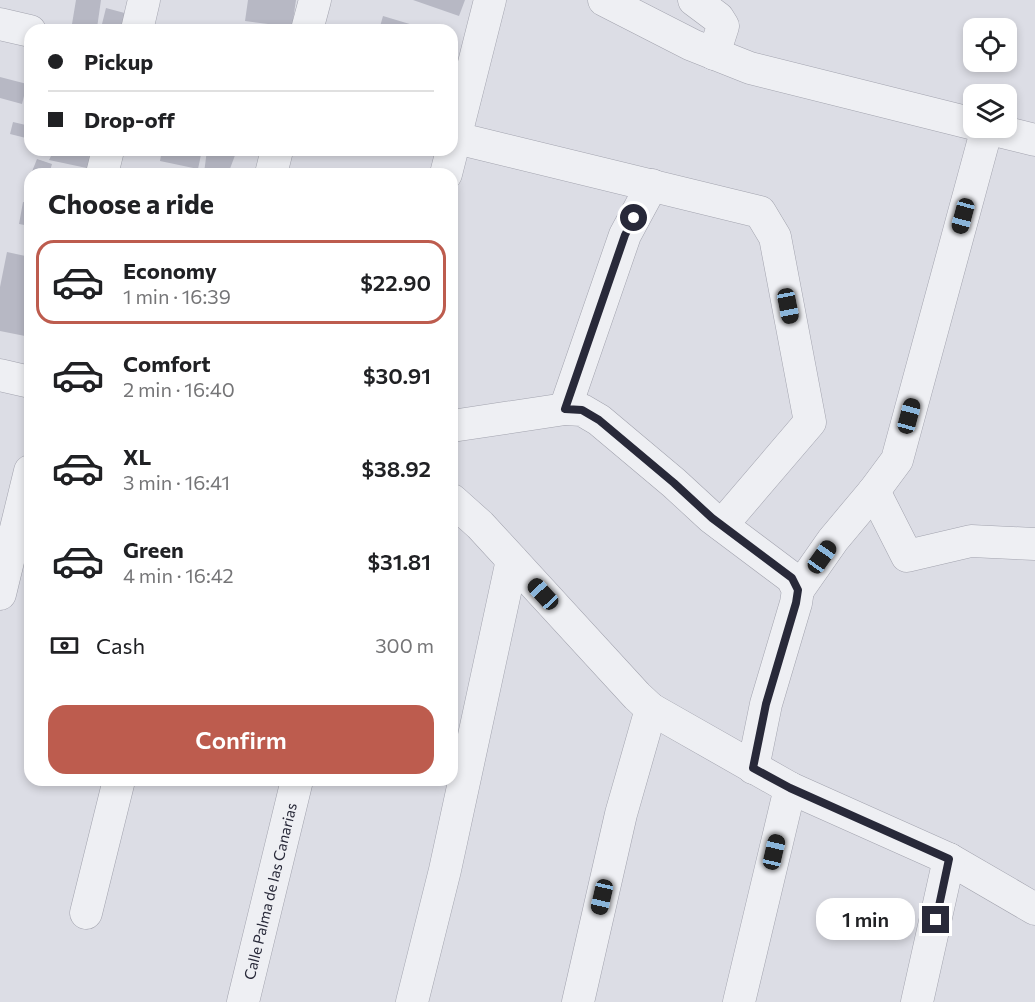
<!DOCTYPE html>
<meta charset="utf-8">
<style>
:root{--surface:#fff;--page:#f6f6f6;--text:#202124;--muted:#757577;--line:#e0e0e0;--accent:#bd5c4e}
body{margin:0;font-family:Commissioner,sans-serif;background:var(--page);color:var(--text);height:100vh;display:flex;flex-direction:column;font-size:22px;white-space:nowrap}
*{box-sizing:border-box;margin:0}
p{font-size:20px;color:var(--muted)}
.icon{flex:none;width:33px;height:33px;fill:none;stroke:currentColor;stroke-width:2;stroke-linecap:round;stroke-linejoin:round}
.map{position:relative;flex:1;overflow:hidden}
.drawer{position:absolute;left:24px;top:168px;width:434px;height:618px;display:flex;flex-direction:column;background:var(--surface);border-radius:18px;box-shadow:0 3px 9px #0003}
.drawer>*{flex:none}
.top-card{position:absolute;left:24px;top:24px;width:434px;height:132px;border-radius:18px;box-shadow:0 3px 9px #0003;display:grid;align-content:center;height:132px;padding:0 24px;background:var(--surface)}
.fabs{position:absolute;left:963px;top:18px;display:grid;gap:12px}
.fabs a{display:grid;place-items:center;width:54px;height:54px;border-radius:12px;background:var(--surface);box-shadow:0 3px 9px #0003;font-size:30px}
.end{position:absolute;width:27px;height:27px;margin:-14px;border:8px solid #282939;background:#fff;box-shadow:0 0 0 3px #fff}
.from{border-radius:50%}
.bubble{position:absolute;height:42px;border-radius:18px;background:var(--surface);box-shadow:0 3px 9px #0003;font-size:20px;font-weight:600;line-height:42px;text-align:center}
.car{position:absolute;width:18px;height:36px;margin:-18px -9px;border-radius:8px;box-shadow:0 0 4px 2px #0007;background:linear-gradient(#222 24%,#8ab4d8 0 40%,#222 0 76%,#8ab4d8 0 86%,#222 0)}
.top-card b{display:flex;align-items:center;gap:21px;height:57px;font-size:22px}
.top-card b+b{border-top:2px solid var(--line)}
.top-card i{width:15px;height:15px;background:var(--text)}
ul{padding:0;list-style:none}
li{display:flex;align-items:center;gap:18px;height:84px;margin:0 12px 9px;padding:0 12px;border:3px solid transparent;border-radius:18px}
li div{flex:1}
li b{display:block;font-size:22px}
li em{font-style:normal;font-weight:600}
li.active{border-color:var(--accent)}
li>.icon{width:54px;height:54px;stroke-width:1.5}
h2{padding:0 24px;font-size:27px;line-height:72px}
.pay{display:flex;align-items:center;gap:15px;height:66px;padding:0 24px;font-size:22px}
.pay p{margin-inline-start:auto}
.button{display:flex;gap:12px;margin-top:auto;padding:12px 24px}
.button a{flex:1;height:69px;border-radius:18px;background:var(--accent);color:#fff;font-size:24px;font-weight:600;line-height:69px;text-align:center}
.map>svg:first-child{display:block}
.building{fill:#b7b8c4}
.lines{fill:none;stroke-linecap:round;stroke-linejoin:round}
.minor-casing{stroke:#a2a3ae;stroke-width:33}
.minor{stroke:#eeeff3;stroke-width:32}
.route{stroke:#282939;stroke-width:8}
.labels{text-anchor:middle;dominant-baseline:central;stroke-width:4.5;stroke-linejoin:round;paint-order:stroke}
.street-label{font-size:15px;fill:#282939;stroke:#ebecf3}
</style>
<div class="map">
<svg width="1035" height="1002" viewBox="0 0 1035 1002">
<rect width="100%" height="100%" fill="#dcdde5"/>
<path class="building" d="M 76,0 L 101,0 L 97,28 L 72,24 Z
M 248,0 L 296,0 L 292,27 L 245,21 Z
M 413,0 L 465,0 L 459,16 Z
M 106,8 L 132,15 L 128,30 L 110,30 L 101,28 Z
M 383,16 L 413,25 L 411,30 L 379,30 Z
M 0,77 L 27,84 L 22,104 L 0,98 Z
M 13,122 L 30,126 L 30,139 L 10,134 Z
M 54,150 L 99,158 L 96,170 L 49,160 Z
M 162,150 L 202,150 L 198,169 L 160,161 Z
M 207,150 L 237,150 L 228,174 L 204,173 Z
M 37,159 L 52,164 L 49,174 L 31,174 Z
M 23,202 L 30,203 L 30,226 L 19,224 Z
M 7,252 L 30,257 L 30,337 L 0,331 L 0,287 Z"/>
<g class="lines">
<defs>
<g id="minor">
<path d="M 604,0 L 692,45 L 750,68 L 974,124"/>
<path d="M 694,0 L 718,18 L 723,26 L 714,54"/>
<path d="M 0,24 L 30,31"/>
<path d="M 137,30 L 144,0"/>
<path d="M 307,30 L 315,0"/>
<path d="M 986,128 L 1035,140"/>
<path d="M 452,137 L 760,212 L 775,237 L 810,422 L 722,525"/>
<path d="M 102,174 L 108,150"/>
<path d="M 271,174 L 277,150"/>
<path d="M 446,174 L 490,0"/>
<path d="M 0,375 L 30,382"/>
<path d="M 565,409 L 625,235 L 652,185"/>
<path d="M 452,426 L 565,409 L 582,410 L 599,420 L 674,483 L 712,518 L 792,578 L 798,590 L 796,603 L 766,704 L 753,768"/>
<path d="M 874,491 L 907,556 L 971,541 L 1035,544"/>
<path d="M 452,500 L 480,525 L 637,696 L 651,709 L 790,788 L 949,859 L 1035,909"/>
<path d="M 798,590 L 833,540 L 874,491 L 897,460 L 987,128"/>
<path d="M 0,594 L 30,471"/>
<path d="M 86,913 L 119,780"/>
<path id="s1" d="M 243,1002 L 297,780"/>
<path d="M 412,1002 L 445,870 L 512,560"/>
<path d="M 578,1002 L 621,814 L 651,709"/>
<path d="M 739,1002 L 790,788"/>
<path d="M 917,1002 L 949,859"/>
</g>
</defs>
<use href="#minor" class="minor-casing"/>
<use href="#minor" class="minor"/>
</g>
<g class="lines">
<path class="route" d="M 634,218 L 625,235 L 565,409 L 582,410 L 599,420 L 674,483 L 712,518 L 792,578 L 798,590 L 796,603 L 766,704 L 753,768 L 790,788 L 949,859 L 936,920"/>
</g>
<g class="labels">
<g class="street-label">
<text stroke="none"><textPath href="#s1" startOffset="114">Calle Palma de las Canarias</textPath></text>
</g>
</g>
</svg>
<div class="fabs">
<a><svg class="icon" aria-label="locate" viewBox="0 0 24 24"><circle cx="12" cy="12" r="6"/><path d="M12 2v4M12 18v4M2 12h4M18 12h4"/></svg></a>
<a><svg class="icon" aria-label="layers" viewBox="0 0 24 24"><path d="M12 4l9 5-9 5-9-5zM3 14l9 5 9-5"/></svg></a>
</div>
<i class="end from" style="left:634px;top:218px"></i>
<i class="end" style="left:936px;top:920px"></i>
<div class="bubble" style="left:816px;top:898px;width:99px">1 min</div>
<i class="car" style="left:963px;top:216px;rotate:195deg"></i>
<i class="car" style="left:788px;top:306px;rotate:169deg"></i>
<i class="car" style="left:909px;top:416px;rotate:15deg"></i>
<i class="car" style="left:822px;top:557px;rotate:35deg"></i>
<i class="car" style="left:543px;top:594px;rotate:317deg"></i>
<i class="car" style="left:774px;top:852px;rotate:13deg"></i>
<i class="car" style="left:602px;top:897px;rotate:193deg"></i>
<div class="top-card">
<b><i class="from"></i>Pickup</b>
<b><i></i>Drop-off</b>
</div>
<section class="drawer">
<h2>Choose a ride</h2>
<ul>
<li class="active"><svg class="icon" aria-label="car" viewBox="0 0 24 24"><path d="M5 17H2v-5l4-1 3-4h7l3 4 3 1v5h-3M9 17h6M6 11h13"/><circle cx="7" cy="17" r="2"/><circle cx="17" cy="17" r="2"/></svg><div><b>Economy</b><p>1 min · 16:39</p></div><em>$22.90</em></li>
<li><svg class="icon" aria-label="car" viewBox="0 0 24 24"><path d="M5 17H2v-5l4-1 3-4h7l3 4 3 1v5h-3M9 17h6M6 11h13"/><circle cx="7" cy="17" r="2"/><circle cx="17" cy="17" r="2"/></svg><div><b>Comfort</b><p>2 min · 16:40</p></div><em>$30.91</em></li>
<li><svg class="icon" aria-label="car" viewBox="0 0 24 24"><path d="M5 17H2v-5l4-1 3-4h7l3 4 3 1v5h-3M9 17h6M6 11h13"/><circle cx="7" cy="17" r="2"/><circle cx="17" cy="17" r="2"/></svg><div><b>XL</b><p>3 min · 16:41</p></div><em>$38.92</em></li>
<li><svg class="icon" aria-label="car" viewBox="0 0 24 24"><path d="M5 17H2v-5l4-1 3-4h7l3 4 3 1v5h-3M9 17h6M6 11h13"/><circle cx="7" cy="17" r="2"/><circle cx="17" cy="17" r="2"/></svg><div><b>Green</b><p>4 min · 16:42</p></div><em>$31.81</em></li>
</ul>
<div class="pay"><svg class="icon" aria-label="cash" viewBox="0 0 24 24"><path d="M3 7h18v10H3z"/><circle cx="12" cy="12" r="2"/></svg>Cash<p>300 m</p></div>
<div class="button"><a>Confirm</a></div>
</section>
</div>
